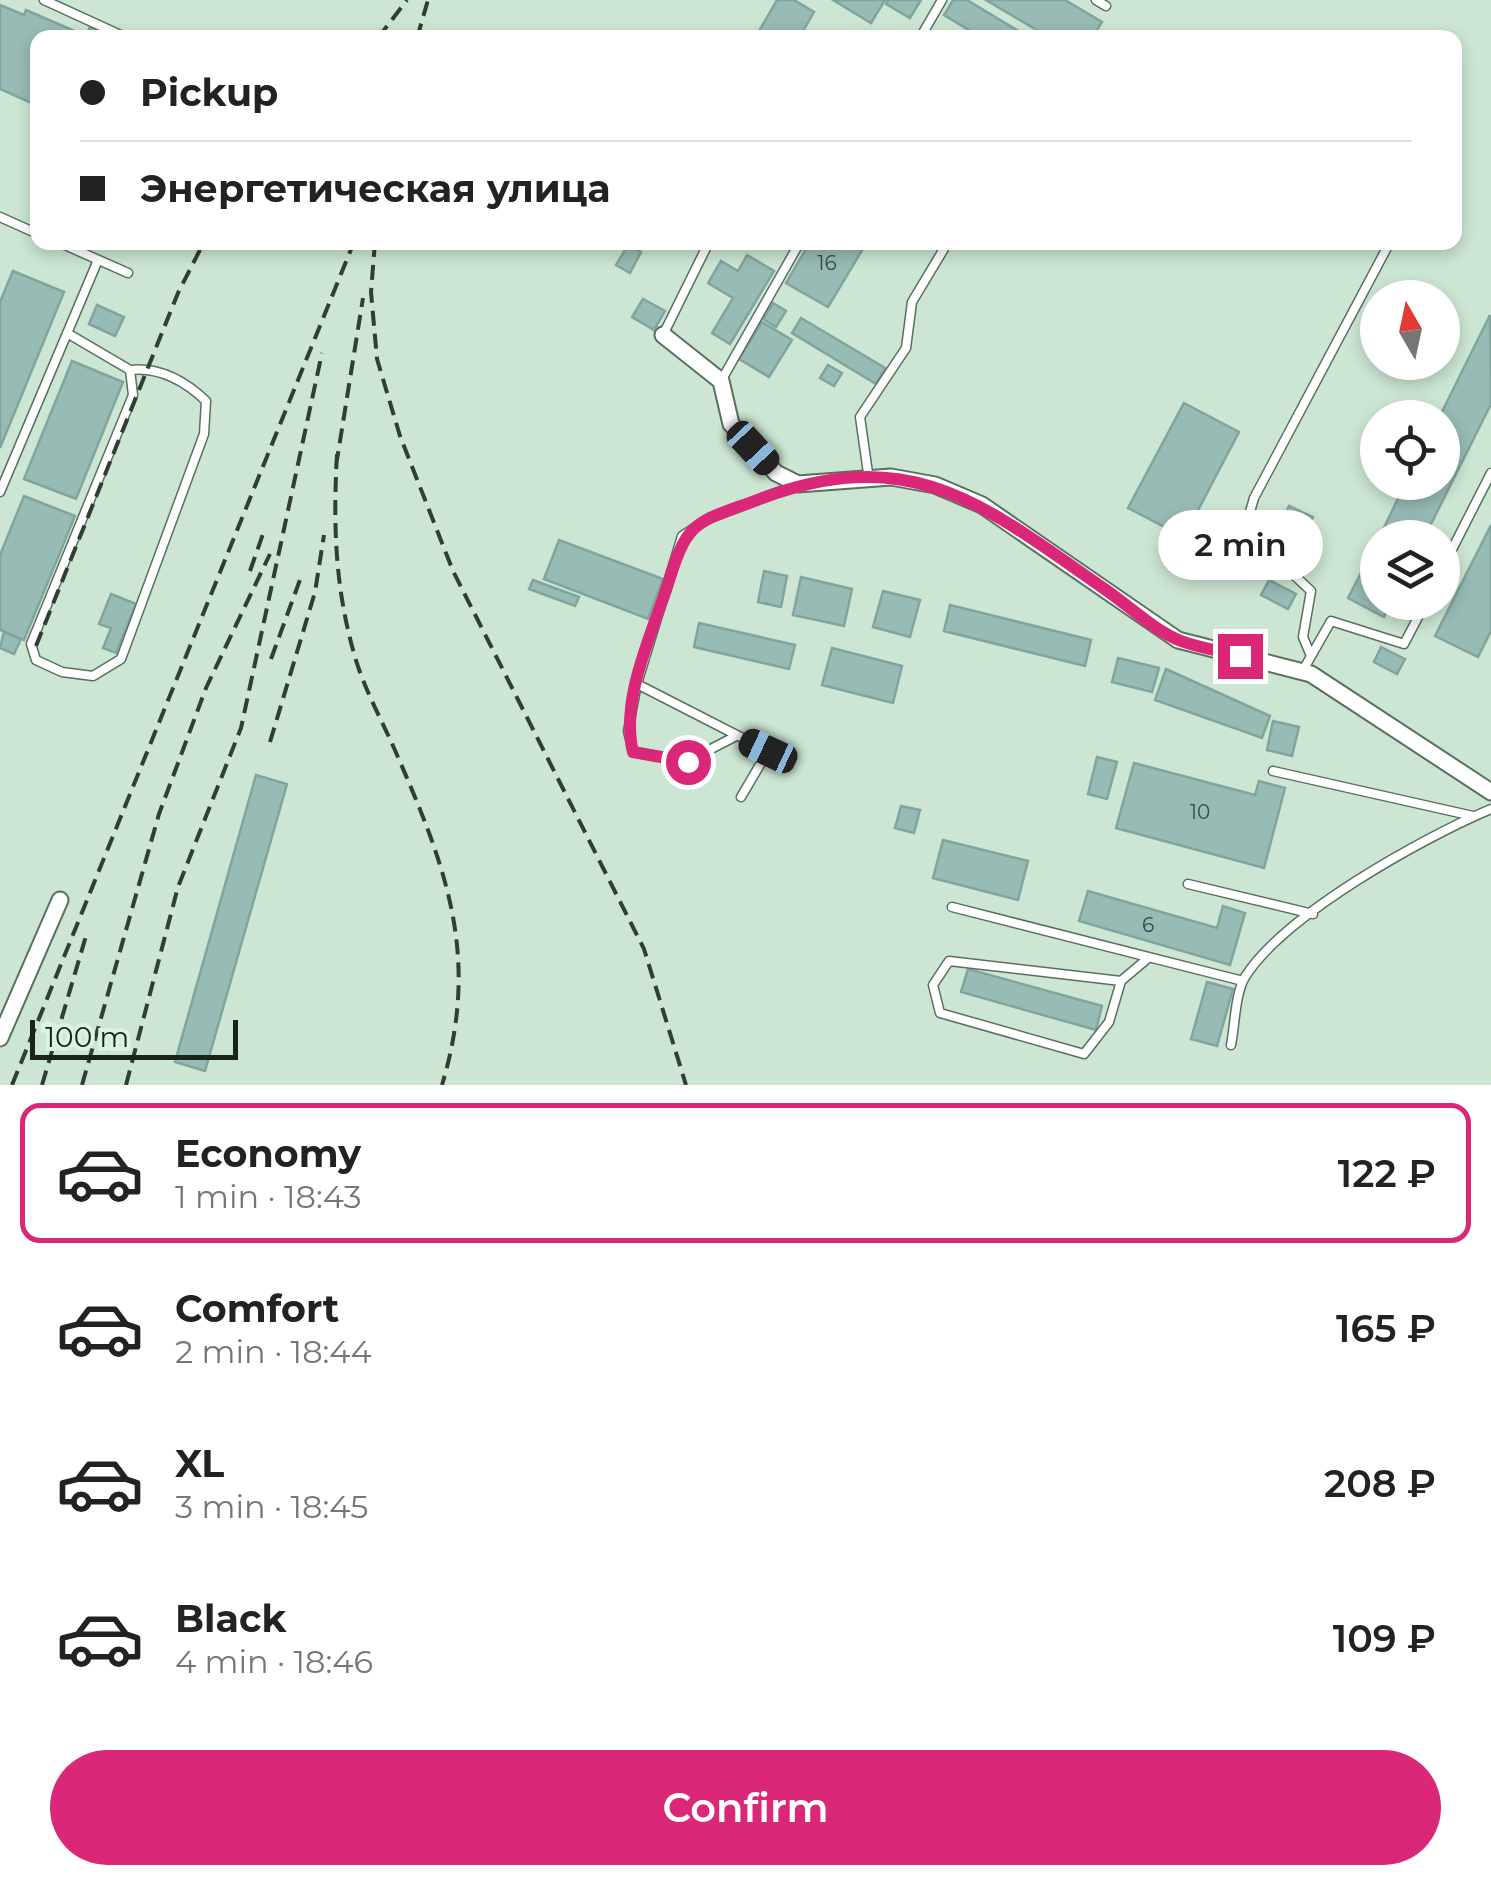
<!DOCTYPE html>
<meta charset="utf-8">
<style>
:root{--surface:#fff;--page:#f2f2f2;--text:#222;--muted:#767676;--line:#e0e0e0;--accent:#db2777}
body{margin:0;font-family:Montserrat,sans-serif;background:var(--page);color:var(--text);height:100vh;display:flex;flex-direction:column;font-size:38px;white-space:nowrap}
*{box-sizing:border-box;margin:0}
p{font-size:32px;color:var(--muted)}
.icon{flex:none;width:55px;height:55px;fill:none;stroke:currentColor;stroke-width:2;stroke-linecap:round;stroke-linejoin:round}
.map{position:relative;height:1085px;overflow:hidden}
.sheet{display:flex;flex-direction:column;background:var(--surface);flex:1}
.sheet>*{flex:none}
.banner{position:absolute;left:30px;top:30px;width:1432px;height:220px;border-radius:20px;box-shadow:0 5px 15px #0003;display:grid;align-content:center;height:220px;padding:0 50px;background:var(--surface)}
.needle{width:65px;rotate:351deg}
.fabs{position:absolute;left:1360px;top:280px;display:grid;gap:20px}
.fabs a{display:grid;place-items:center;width:100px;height:100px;border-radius:50%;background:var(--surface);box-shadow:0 5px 15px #0003;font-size:50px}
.scale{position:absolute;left:30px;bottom:25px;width:208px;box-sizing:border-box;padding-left:10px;border:5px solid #19231c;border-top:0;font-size:28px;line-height:35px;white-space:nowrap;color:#19231c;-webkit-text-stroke:8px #d9f4e0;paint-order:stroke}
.end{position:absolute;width:45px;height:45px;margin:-22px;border:12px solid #db2777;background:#fff;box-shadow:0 0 0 5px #fff}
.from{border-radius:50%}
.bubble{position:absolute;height:70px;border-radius:35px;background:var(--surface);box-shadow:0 5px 15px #0003;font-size:32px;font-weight:600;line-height:70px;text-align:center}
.car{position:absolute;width:30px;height:60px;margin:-30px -15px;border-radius:12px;box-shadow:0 0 8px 2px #0007;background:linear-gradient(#222 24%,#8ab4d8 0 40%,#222 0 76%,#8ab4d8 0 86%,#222 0)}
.banner b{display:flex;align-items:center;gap:35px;height:95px;font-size:38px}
.banner b+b{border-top:2px solid var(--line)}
.banner i{width:25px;height:25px;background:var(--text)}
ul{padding:18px 0 0;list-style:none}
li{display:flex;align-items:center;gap:30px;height:140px;margin:0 20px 15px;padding:0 30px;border:5px solid transparent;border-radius:20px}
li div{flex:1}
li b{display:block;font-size:38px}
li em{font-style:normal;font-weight:600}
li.active{border-color:var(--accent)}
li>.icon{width:90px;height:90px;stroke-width:1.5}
.action{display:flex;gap:20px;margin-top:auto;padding:20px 50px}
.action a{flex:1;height:115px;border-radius:60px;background:var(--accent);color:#fff;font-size:40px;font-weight:600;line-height:115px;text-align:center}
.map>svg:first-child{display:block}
.building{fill:#98bbb5;stroke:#82a49e;stroke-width:2.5}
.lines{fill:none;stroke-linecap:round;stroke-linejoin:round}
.service-casing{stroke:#58705f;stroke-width:11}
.minor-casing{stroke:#58705f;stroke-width:19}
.service{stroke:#fff;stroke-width:8}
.minor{stroke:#fff;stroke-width:15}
.rail{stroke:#313e35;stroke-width:4;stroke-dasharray:15 8;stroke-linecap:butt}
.route{stroke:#db2777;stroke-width:12}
.labels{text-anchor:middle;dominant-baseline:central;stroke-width:8;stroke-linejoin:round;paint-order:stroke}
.number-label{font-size:20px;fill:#394942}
</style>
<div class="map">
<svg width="1491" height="1085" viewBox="0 0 1491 1085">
<rect width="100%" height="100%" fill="#cce6d3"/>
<path class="building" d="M 777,0 L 794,0 L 814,12 L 799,38 L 755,38 Z
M 833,0 L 885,0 L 871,23 Z
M 888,0 L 921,0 L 910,18 L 886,4 Z
M 953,0 L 967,0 L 1030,38 L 982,38 L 944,15 Z
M 986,0 L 1065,0 L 1102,22 L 1092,38 L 1050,38 Z
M 0,5 L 24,15 L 26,10 L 86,36 L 90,27 L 114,38 L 38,38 L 38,106 L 0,89 Z
M 810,242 L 867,242 L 828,307 L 786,283 Z
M 628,245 L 641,252 L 630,273 L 616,265 Z
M 747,255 L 774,271 L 730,344 L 712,333 L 733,298 L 708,283 L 721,261 L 738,271 Z
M 13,271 L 64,292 L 0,448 L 0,302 Z
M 643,299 L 665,311 L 654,330 L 632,317 Z
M 773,303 L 786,311 L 776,327 L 763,319 Z
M 97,305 L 124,317 L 115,336 L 89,324 Z
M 1490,315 L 1491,404 L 1424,538 L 1379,538 L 1406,482 L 1442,482 L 1439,418 Z
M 801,318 L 885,368 L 876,384 L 792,333 Z
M 762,322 L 792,340 L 769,377 L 739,359 Z
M 72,361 L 123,382 L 76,499 L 24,479 Z
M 828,365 L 842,373 L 834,386 L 820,378 Z
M 1184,403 L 1239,432 L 1184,537 L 1128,508 Z
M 24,496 L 75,516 L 24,640 L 0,630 L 0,555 Z
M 1289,506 L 1313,517 L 1295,554 L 1271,543 Z
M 1206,519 L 1221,527 L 1207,553 L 1192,545 Z
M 1491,525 L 1491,631 L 1478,657 L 1435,636 Z
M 559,540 L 663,579 L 648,619 L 544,579 Z
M 1378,540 L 1378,602 L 1391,602 L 1384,617 L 1348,598 Z
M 764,571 L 787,576 L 781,607 L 758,602 Z
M 801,577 L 852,589 L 844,626 L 793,615 Z
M 533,580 L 579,597 L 575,606 L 529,589 Z
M 1269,580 L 1296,594 L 1288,609 L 1261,595 Z
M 883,591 L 920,600 L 910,637 L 873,627 Z
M 111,594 L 136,604 L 116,653 L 103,648 L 111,628 L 99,624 Z
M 950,605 L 1091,640 L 1085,666 L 944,631 Z
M 699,623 L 795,645 L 789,669 L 694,647 Z
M 4,632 L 21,639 L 14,654 L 0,648 Z
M 1381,647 L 1405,659 L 1397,674 L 1374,662 Z
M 832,648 L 902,666 L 893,703 L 822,685 Z
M 1118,658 L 1159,668 L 1152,692 L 1112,682 Z
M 1166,669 L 1270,716 L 1262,738 L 1155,700 Z
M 1273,721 L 1299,727 L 1292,756 L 1267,750 Z
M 1097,757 L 1117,762 L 1107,799 L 1088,794 Z
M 1134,763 L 1255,795 L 1259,781 L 1285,788 L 1264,868 L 1116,828 Z
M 256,775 L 287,784 L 205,1071 L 175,1062 Z
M 901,806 L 920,810 L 914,833 L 895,828 Z
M 943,840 L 1028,861 L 1018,900 L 933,878 Z
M 1088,891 L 1217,928 L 1223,906 L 1245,913 L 1230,965 L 1079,921 Z
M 968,969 L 1102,1006 L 1096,1030 L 961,992 Z
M 1207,982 L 1233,989 L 1217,1046 L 1191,1039 Z"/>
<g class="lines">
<defs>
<path id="service" d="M 44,0 L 127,38
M 1096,0 L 1106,6
M 920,38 L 942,0
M 0,217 L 38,234
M 58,242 L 128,273
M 67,333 L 130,370 L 133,395 L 31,644 L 36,660 L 62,672 L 93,676 L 121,659 L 204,434 L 206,401 C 185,381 159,367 130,370
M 663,335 L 709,242
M 721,381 L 800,242
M 869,480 L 860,417 L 906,348 L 912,302 L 948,242
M 0,492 L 98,260
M 1442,569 L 1491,473
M 1311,656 L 1303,637 L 1311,591 L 1245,529 L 1254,498 L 1390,242
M 1302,672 L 1331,621 L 1404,644 L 1426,602
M 637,684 L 768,751 L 741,797
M 736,736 L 688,761 L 633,752 L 628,731 L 637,684 L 682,536 L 709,518 L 794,486
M 1273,771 L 1473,816
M 1188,884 L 1313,914
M 952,907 L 1243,981
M 1121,981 L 949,961 L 933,985 L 940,1013 L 1084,1054 L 1109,1022 L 1121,981 L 1147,959
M 1231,1045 C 1235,1025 1235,994 1245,977 C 1284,915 1422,838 1491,809"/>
<path id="minor" d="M 663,335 L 721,381 L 731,424 L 776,473 L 798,484 L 891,477 L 935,485 L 982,505 L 1178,640 L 1311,674 L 1491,792
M 0,1038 L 60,900"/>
</defs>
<use href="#service" class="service-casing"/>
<use href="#minor" class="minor-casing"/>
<use href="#service" class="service"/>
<use href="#minor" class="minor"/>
<path class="rail" d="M 378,38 L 407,0
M 417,38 L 428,0
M 375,242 L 371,292 L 377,359 L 400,436 L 453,571 L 644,949 L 686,1085
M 337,454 C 333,526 335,588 355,657 C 364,688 381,719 394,748 C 446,867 481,955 442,1085
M 336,466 L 363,298
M 250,571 L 264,531
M 36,646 L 178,293 L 204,242
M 271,659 L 301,577
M 270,742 L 315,592 L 324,535
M 12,1085 L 354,242
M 42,1085 L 86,936
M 82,1085 L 159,814 L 206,688 L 270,554
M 126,1085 L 178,887 L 241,728 L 322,353"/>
</g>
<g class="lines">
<path class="route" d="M 688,762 L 633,752 C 620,699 652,634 668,584 C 688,517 697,523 760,499 C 914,441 986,507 1106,590 C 1129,606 1155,631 1181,641 C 1200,648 1220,651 1240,656"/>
</g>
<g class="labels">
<g class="number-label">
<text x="827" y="263">16</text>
<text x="1200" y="812">10</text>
<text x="1148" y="925">6</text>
</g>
</g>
</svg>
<div class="fabs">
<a><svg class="needle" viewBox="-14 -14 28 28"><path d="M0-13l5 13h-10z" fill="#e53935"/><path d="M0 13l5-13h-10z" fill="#767676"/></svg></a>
<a><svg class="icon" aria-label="locate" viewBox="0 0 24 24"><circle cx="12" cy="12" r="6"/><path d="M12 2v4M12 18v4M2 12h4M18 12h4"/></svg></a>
<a><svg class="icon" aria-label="layers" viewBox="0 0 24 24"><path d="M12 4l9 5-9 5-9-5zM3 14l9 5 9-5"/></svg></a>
</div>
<div class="scale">100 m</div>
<i class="end from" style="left:688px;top:762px"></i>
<i class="end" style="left:1240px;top:656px"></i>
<div class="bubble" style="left:1158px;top:510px;width:165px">2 min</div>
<i class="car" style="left:753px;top:448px;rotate:137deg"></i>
<i class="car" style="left:768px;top:751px;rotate:295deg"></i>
<div class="banner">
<b><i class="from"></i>Pickup</b>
<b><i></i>Энергетическая улица</b>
</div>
</div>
<section class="sheet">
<ul>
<li class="active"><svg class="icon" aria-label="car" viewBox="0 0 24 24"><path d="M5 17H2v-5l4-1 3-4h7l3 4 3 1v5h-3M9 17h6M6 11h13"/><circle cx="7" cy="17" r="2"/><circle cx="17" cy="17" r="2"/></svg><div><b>Economy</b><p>1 min · 18:43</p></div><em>122 ₽</em></li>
<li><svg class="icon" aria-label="car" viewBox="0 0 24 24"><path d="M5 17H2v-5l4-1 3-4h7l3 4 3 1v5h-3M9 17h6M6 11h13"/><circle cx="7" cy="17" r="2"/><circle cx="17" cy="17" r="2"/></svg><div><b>Comfort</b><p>2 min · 18:44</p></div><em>165 ₽</em></li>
<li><svg class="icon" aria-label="car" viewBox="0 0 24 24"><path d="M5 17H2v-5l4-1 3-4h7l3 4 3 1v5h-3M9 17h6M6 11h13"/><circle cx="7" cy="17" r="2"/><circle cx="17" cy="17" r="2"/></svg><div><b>XL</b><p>3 min · 18:45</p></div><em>208 ₽</em></li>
<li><svg class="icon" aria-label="car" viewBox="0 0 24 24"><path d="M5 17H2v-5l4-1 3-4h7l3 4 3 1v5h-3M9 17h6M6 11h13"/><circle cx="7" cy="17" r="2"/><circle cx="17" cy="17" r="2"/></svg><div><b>Black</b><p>4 min · 18:46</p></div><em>109 ₽</em></li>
</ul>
<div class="action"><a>Confirm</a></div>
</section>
